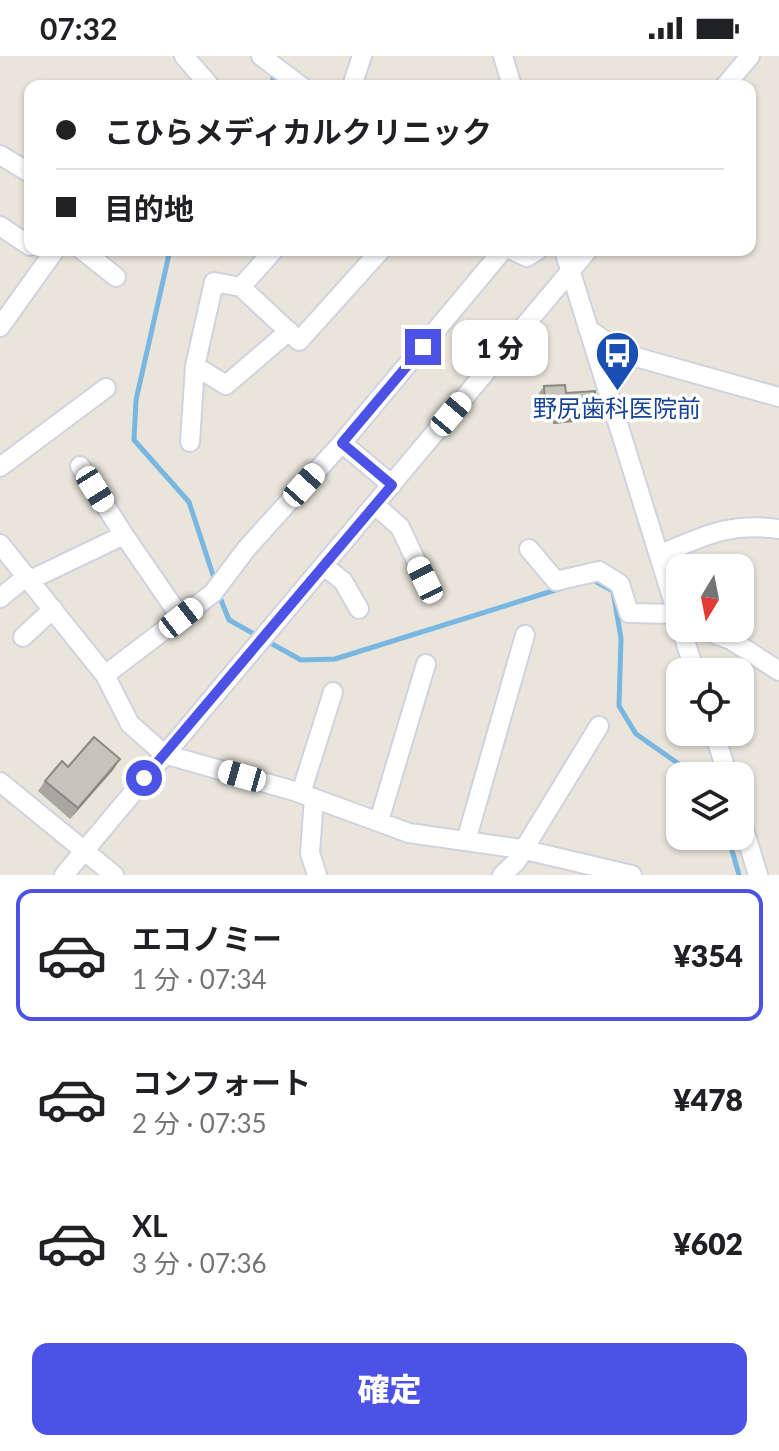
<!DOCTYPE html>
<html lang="ja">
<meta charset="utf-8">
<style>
:root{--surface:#fff;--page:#f6f6f6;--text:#202124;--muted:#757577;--line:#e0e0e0;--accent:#4c52e6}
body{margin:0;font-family:Lato,"Noto Sans JP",sans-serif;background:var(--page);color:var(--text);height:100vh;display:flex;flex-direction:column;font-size:30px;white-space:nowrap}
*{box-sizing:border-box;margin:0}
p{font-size:26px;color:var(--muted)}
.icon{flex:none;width:44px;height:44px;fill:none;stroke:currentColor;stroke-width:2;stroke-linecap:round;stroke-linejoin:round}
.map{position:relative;height:819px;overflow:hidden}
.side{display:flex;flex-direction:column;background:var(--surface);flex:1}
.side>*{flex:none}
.guide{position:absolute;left:24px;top:24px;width:732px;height:176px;border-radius:16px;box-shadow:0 2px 6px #0004;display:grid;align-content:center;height:176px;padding:0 32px;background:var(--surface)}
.needle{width:52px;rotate:190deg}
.controls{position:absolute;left:666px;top:498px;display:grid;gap:16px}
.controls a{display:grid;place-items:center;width:88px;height:88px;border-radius:16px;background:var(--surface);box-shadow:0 2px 6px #0004;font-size:40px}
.end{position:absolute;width:36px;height:36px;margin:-18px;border:10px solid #4c52e6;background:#fff;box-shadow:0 0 0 4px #fff}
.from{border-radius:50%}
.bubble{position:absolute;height:56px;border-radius:16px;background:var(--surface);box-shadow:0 2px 6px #0004;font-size:26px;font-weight:800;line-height:56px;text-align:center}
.car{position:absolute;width:24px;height:48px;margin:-24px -12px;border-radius:10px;box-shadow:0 0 6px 2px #0007;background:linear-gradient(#fff 24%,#345 0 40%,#fff 0 76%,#345 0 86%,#fff 0)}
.guide b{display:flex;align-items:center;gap:28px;height:76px;font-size:30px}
.guide b+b{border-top:2px solid var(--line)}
.guide i{width:20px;height:20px;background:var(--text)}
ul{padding:14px 0 0;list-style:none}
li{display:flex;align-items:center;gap:24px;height:132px;margin:0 16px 12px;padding:0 16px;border:4px solid transparent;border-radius:16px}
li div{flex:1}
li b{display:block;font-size:30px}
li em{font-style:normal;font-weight:800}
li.on{border-color:var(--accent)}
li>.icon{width:72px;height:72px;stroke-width:1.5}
.button{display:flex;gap:16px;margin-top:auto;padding:16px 32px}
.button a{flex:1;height:92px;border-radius:16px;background:var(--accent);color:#fff;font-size:32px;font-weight:800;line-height:92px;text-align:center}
.status{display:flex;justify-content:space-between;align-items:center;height:56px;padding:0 40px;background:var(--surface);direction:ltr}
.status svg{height:22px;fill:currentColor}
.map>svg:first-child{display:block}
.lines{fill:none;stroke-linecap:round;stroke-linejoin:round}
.stream{stroke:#79b6e1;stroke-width:5}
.minor-casing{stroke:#d1d2e0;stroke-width:22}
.minor{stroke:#fff;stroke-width:18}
.wall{fill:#a9a8a0}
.shaded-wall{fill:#8a8882}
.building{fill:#c5c3ba;stroke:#8a8882;stroke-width:2}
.route{stroke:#4c52e6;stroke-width:10}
.labels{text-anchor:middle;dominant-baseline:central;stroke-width:7;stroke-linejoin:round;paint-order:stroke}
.transit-label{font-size:24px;fill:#164399;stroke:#fff}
</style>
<div class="status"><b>07:32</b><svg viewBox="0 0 49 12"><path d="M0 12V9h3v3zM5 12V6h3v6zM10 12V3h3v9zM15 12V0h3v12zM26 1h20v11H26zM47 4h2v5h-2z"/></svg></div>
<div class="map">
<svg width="779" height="819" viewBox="0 0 779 819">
<rect width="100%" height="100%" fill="#e9e5db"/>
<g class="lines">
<path class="stream" d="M 273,15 L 273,30
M 170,194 L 136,344 L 134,384 L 189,446 L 215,525
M 591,523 L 613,535 L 621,582 L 619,650 L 636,678 L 696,720
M 219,539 L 229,564 L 301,604 L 335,603 L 562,532
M 728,780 L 739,819"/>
<defs>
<path id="minor" d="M 184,0 L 210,30
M 261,0 L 301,30
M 503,0 L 512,30
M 352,30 L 362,0
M 725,30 L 750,0
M 0,99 L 30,117
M 0,170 L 30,190
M 82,194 L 116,221
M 274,194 L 241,231 L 299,285 L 381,194
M 512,194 L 527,201 L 538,194
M 564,194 L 680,567
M 241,231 L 214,226 L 195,310 L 226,329 L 289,275
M 0,271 L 55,194
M 588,273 L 625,298 L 779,341
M 190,386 L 195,310
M 342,387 L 503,194
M 80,410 L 124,479
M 0,411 L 106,332
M 375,449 L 400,471 L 425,524
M 0,488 L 105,619 L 130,668 L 164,698 L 294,735 L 409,777 L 521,793 L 632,819
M 529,493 L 556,525 L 599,515 L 620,528 L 629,557 L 677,558
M 659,499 C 704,480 729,466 779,473
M 324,510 L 343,525 L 359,553
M 30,524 L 124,479 L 181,562
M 0,542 L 27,520
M 681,572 L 695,616
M 698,572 L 731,584 L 779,615
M 23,581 L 53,553
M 105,619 L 213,537 L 247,492 L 342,387 L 392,429
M 714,676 L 728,720
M 0,726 L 114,819
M 301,737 L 333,636
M 314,742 L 310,797 L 317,819
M 740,760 L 758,819
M 379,765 L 426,608
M 466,785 L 525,579
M 64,819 L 588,194
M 502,819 L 516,806 L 599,670"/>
</defs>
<use href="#minor" class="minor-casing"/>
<use href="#minor" class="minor"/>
</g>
<path class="wall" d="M 544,330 L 566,337 L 592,364 L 553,368 L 551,352 L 540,353 L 539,337 Z
M 120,703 L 113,714 L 70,763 L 38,735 L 45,725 Z"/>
<path class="shaded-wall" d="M 556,345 L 551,352 L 540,353 L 545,346 Z
M 597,357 L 592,364 L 553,368 L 558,361 Z
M 120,703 L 113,714 L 70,763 L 78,752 Z"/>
<path class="building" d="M 565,329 L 566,337 L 595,335 L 597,357 L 558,361 L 556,345 L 545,346 L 544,330 Z
M 94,681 L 120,703 L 78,752 L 45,725 L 62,705 L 68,711 Z"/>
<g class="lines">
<path class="route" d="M 144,722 L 392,429 L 342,387 L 423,291"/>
</g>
<defs>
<symbol id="bus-pin" viewBox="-11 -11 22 30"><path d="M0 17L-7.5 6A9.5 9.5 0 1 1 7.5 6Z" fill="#1a4fb4" stroke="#fff"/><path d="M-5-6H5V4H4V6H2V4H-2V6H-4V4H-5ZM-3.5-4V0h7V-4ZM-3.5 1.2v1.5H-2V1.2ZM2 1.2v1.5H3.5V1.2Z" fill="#fff"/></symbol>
</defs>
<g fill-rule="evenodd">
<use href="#bus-pin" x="592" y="272" width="51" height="69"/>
</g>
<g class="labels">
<g class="transit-label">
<text x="617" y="351">野尻歯科医院前</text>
</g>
</g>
</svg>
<div class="controls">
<a><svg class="needle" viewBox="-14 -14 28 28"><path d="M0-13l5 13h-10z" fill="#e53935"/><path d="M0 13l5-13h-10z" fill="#757577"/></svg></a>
<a><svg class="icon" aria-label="locate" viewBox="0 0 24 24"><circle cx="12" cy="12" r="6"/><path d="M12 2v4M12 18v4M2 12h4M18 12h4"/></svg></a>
<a><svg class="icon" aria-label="layers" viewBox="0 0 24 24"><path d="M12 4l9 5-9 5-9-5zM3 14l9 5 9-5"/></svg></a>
</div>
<i class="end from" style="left:144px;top:722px"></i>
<i class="end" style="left:423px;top:291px"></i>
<div class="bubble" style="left:452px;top:264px;width:96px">1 分</div>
<i class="car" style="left:451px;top:358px;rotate:40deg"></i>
<i class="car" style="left:304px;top:429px;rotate:42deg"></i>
<i class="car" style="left:95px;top:433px;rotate:148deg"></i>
<i class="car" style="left:425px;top:524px;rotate:334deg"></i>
<i class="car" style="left:181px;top:562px;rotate:52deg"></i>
<i class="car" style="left:242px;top:720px;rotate:286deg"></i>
<div class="guide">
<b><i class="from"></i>こひらメディカルクリニック</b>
<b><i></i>目的地</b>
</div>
</div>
<section class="side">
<ul>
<li class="on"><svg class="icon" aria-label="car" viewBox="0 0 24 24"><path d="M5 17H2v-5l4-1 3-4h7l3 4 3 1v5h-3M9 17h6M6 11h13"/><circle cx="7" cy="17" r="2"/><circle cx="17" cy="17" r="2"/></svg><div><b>エコノミー</b><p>1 分 · 07:34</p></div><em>¥354</em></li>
<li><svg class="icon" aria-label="car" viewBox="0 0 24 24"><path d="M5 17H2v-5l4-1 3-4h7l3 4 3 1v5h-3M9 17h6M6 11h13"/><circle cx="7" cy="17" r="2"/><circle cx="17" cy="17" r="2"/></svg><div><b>コンフォート</b><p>2 分 · 07:35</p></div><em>¥478</em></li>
<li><svg class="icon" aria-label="car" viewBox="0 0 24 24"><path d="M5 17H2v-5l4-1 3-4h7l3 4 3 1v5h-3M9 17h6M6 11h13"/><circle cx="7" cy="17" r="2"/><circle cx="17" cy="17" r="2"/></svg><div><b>XL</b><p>3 分 · 07:36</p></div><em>¥602</em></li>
</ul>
<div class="button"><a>確定</a></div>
</section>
